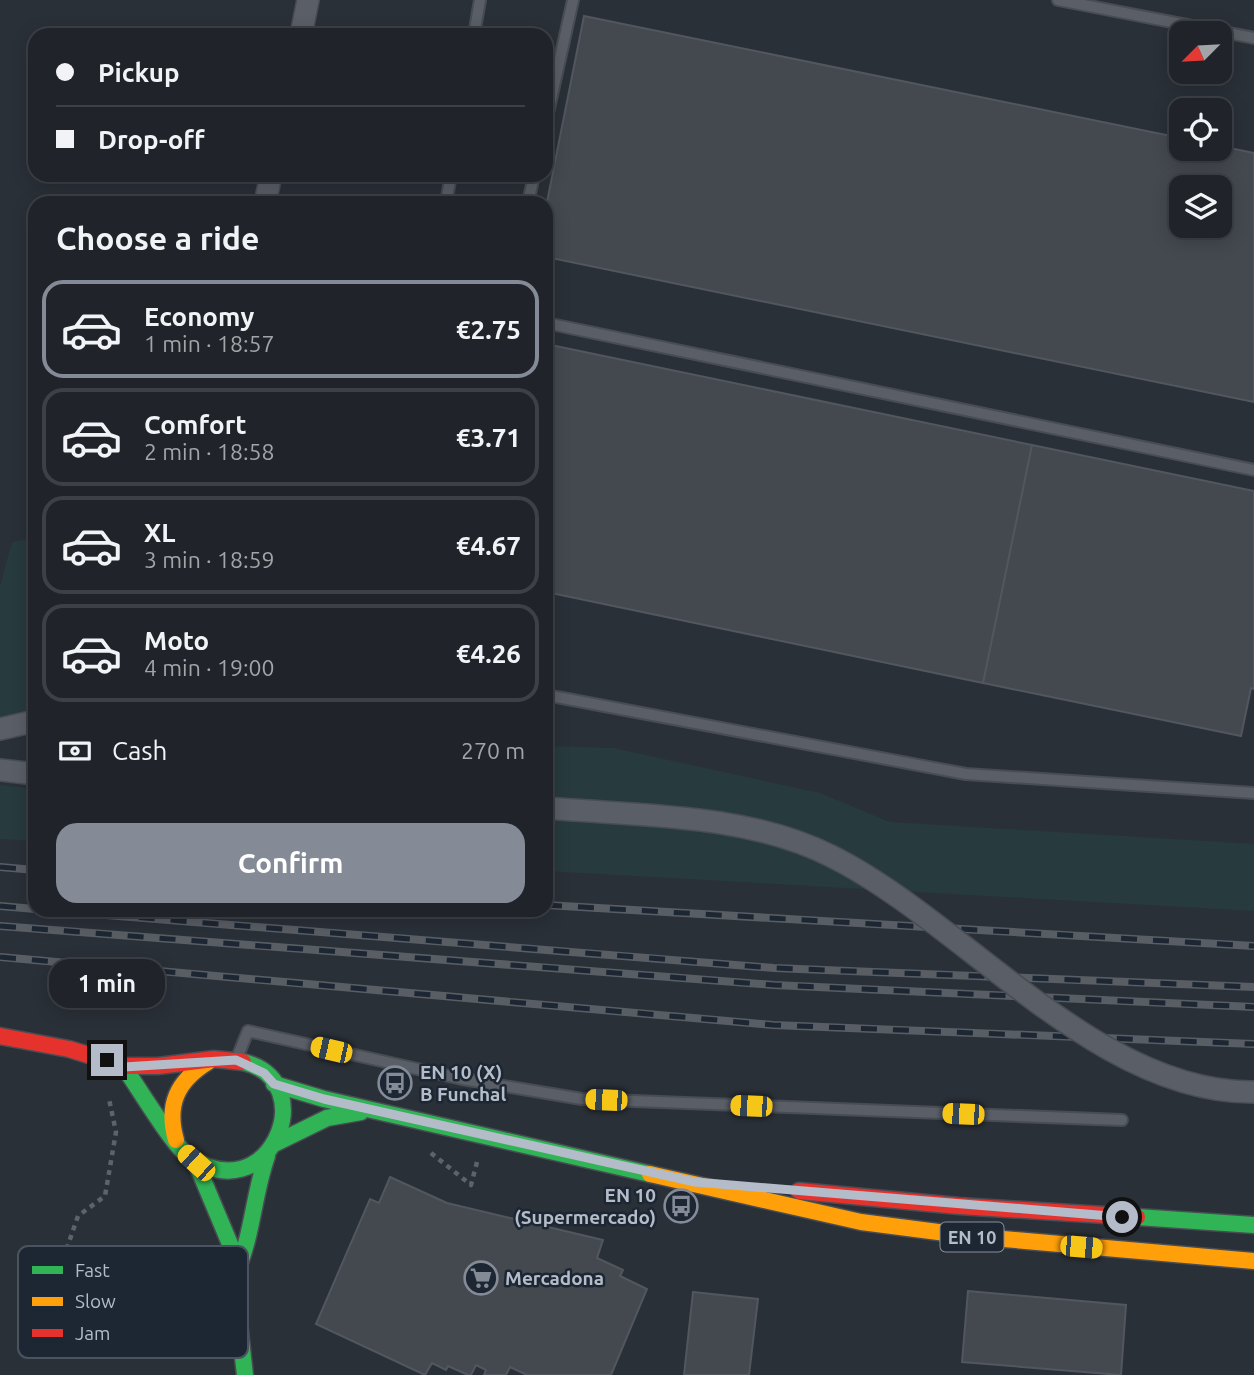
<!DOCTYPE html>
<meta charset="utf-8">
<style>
:root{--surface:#20242a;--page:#2d3036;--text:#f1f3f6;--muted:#a2a4a8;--line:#3d4147;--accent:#848b96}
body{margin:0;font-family:Ubuntu,sans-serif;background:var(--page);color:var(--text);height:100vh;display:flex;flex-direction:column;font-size:26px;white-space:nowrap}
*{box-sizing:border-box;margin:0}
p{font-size:23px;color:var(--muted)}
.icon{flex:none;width:38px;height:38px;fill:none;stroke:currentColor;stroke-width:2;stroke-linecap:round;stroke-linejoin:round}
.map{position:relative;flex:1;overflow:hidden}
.panel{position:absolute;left:28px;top:196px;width:525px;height:721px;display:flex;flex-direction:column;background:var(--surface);border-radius:21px;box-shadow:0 4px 18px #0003,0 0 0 2px var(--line)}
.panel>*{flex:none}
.hud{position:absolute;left:28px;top:28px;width:525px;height:154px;border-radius:21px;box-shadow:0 4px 18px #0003,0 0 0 2px var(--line);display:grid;align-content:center;height:154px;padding:0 28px;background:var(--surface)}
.needle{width:46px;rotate:246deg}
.buttons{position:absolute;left:1169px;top:21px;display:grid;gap:14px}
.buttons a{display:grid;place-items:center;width:63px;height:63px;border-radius:14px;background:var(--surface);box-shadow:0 4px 18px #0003,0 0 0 2px var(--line);font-size:35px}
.end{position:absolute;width:32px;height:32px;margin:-16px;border:9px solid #b4bcc9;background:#111;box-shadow:0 0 0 4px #111}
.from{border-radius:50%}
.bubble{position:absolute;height:49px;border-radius:21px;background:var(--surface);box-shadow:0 4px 18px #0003,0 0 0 2px var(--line);font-size:23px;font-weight:700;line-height:49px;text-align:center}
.car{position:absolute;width:21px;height:42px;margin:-21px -10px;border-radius:9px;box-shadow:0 0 5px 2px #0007;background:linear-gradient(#f5c518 24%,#345 0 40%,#f5c518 0 76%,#345 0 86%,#f5c518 0)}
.hud b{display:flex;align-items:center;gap:24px;height:66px;font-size:26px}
.hud b+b{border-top:2px solid var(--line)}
.hud i{width:18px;height:18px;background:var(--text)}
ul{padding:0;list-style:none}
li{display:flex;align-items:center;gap:21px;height:98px;margin:0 14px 10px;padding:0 14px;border:4px solid var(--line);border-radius:21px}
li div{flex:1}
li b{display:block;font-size:26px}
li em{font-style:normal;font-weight:700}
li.on{border-color:var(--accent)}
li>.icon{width:63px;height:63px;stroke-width:1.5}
h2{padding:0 28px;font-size:32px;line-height:84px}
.pay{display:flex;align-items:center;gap:18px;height:77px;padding:0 28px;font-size:26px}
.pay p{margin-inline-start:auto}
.primary-button{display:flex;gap:14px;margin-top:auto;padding:14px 28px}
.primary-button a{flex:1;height:80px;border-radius:21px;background:var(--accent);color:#fff;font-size:28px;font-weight:700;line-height:80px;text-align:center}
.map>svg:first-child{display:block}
.green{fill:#273a3e}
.building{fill:#444950;stroke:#52575f;stroke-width:2;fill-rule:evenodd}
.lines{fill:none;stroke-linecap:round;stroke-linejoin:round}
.lane-casing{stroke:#484c53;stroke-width:14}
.street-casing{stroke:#484c53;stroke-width:24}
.fast-casing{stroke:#484c53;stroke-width:19}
.slow-casing{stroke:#484c53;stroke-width:19}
.jam-casing{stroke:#484c53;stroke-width:19}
.path{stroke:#5d636a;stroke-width:4.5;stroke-dasharray:5 5;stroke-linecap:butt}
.lane{stroke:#5a5e66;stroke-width:10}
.street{stroke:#5a5e66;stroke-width:21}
.fast{stroke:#30b455;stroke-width:16}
.slow{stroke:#ff9f0a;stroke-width:16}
.jam{stroke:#e5322d;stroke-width:16}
.rail-casing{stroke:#595d64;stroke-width:8}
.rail{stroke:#1d2633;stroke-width:5;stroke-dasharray:16;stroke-linecap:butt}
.street-bridge-casing{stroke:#484c53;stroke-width:24;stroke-linecap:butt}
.street-bridge{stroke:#5a5e66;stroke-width:21}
.route{stroke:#b4bcc9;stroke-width:9}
.labels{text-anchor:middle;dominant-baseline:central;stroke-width:5;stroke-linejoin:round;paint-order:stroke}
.shield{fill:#1d2633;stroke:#878f9c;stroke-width:2}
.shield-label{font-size:18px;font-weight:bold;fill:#b4bcc9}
.poi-label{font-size:19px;font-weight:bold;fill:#b4bcc9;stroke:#1d2633;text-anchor:start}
.key{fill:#1d2633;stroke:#4a5360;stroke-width:2}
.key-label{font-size:19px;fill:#b4bcc9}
</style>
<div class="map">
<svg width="1254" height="1375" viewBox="0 0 1254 1375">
<rect width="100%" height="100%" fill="#2a3038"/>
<path class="green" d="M 35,538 L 35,705 L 14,718 L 0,721 L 0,586 L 12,542 Z
M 546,746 L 613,748 L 820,793 L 890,822 L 1254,844 L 1254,911 L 546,871 Z
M 0,785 L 35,789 L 35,841 L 0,839 Z"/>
<path class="building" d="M 584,16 L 1181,138 L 1181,149 L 1220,149 L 1220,146 L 1254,153 L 1254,402 L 546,257 L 546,207 ZM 1181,187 L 1220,187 L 1220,226 L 1181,226 Z
M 546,344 L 1032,445 L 983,683 L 546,592 Z
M 1032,445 L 1254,491 L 1254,689 L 1251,688 L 1241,736 L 983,683 Z
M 390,1177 L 447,1203 L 603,1240 L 597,1258 L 623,1270 L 620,1276 L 647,1289 L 611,1375 L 527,1375 L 510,1367 L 506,1375 L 484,1375 L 486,1370 L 476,1365 L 471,1375 L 468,1375 L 448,1366 L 446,1370 L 432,1363 L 425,1375 L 316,1324 L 370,1199 L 379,1203 Z
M 968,1291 L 1126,1305 L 1121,1375 L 962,1362 Z
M 693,1292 L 758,1299 L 749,1375 L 684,1375 Z"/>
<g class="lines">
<defs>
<path id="lane" d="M 1058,0 L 1254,38
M 474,35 L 480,0
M 546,122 L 573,0
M 446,203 L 451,175
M 528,203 L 534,175
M 546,323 L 1254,470
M 546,695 L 966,774 L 1254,793
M 237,1058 L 248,1031 L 462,1079 L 582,1099 L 1122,1120"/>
<path id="street" d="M 301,35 L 308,0
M 265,203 L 271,175
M 0,729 L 35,721
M 0,770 L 35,774"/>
<path id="fast" d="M 124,1067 C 137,1086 171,1142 186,1154 C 268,1217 325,1081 243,1062
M 274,1084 L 324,1099 L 650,1174
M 276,1143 L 327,1118 L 361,1112
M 196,1163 L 230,1244 L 245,1375
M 1137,1217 L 1254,1225
M 236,1272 C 253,1235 253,1196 267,1156"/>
<path id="slow" d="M 176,1140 C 166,1105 177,1081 208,1062
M 650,1174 L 861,1222 L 969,1236 L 1254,1261"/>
<path id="jam" d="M 0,1036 L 69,1049 L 124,1066 L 158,1066 L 214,1059 L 243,1062
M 799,1191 L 959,1206 L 1137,1217"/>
</defs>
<use href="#lane" class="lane-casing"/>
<use href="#street" class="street-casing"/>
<use href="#fast" class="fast-casing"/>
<use href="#slow" class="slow-casing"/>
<use href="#jam" class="jam-casing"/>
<path class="path" d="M 431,1153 L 471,1185 L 477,1162
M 60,1268 L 78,1216 L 105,1196 L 116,1132 L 109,1099"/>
<use href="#lane" class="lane"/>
<use href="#street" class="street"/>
<use href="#fast" class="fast"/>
<use href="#slow" class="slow"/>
<use href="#jam" class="jam"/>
<defs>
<path id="rail" d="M 0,867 L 35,870
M 546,905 L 1254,946
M 0,906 L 35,909
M 43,910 L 774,968 L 1254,987
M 0,926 L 774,985 L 1254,1007
M 0,957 L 773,1025 L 1254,1044"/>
</defs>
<use href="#rail" class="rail-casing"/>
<use href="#rail" class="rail"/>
<defs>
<path id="street-bridge" d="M 546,808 C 640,816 745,813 831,856 C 964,922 1097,1094 1254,1092"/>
</defs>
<use href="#street-bridge" class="street-bridge-casing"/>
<use href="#street-bridge" class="street-bridge"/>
</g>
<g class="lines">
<path class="route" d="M 107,1060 L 124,1067 L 236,1060 L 264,1073 L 274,1084 L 324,1099 L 695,1182 L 1122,1217"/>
</g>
<defs>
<symbol id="bus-ring" viewBox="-11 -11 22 22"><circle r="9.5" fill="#1d2633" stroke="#848b96" stroke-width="1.5"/><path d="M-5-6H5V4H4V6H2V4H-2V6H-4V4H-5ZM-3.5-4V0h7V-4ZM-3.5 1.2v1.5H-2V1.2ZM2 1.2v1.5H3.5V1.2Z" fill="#848b96"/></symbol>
<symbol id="supermarket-ring" viewBox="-11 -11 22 22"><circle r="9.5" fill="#1d2633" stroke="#848b96" stroke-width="1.5"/><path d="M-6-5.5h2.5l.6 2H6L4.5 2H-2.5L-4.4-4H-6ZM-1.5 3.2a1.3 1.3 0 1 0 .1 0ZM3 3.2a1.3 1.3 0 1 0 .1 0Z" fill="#848b96"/></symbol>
</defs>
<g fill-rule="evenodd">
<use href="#bus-ring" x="376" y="1064" width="38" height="38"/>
<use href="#bus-ring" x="662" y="1187" width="38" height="38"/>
<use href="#supermarket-ring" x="462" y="1259" width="38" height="38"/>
</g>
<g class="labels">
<rect class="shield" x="940.5" y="1222.5" width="63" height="29" rx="5"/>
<g class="shield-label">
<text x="972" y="1237">EN 10</text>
</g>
<g class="poi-label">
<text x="420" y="1072">EN 10 (X)<tspan x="420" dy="22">B Funchal</tspan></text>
<text x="656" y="1195" text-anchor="end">EN 10<tspan x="656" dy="22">(Supermercado)</tspan></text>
<text x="505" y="1278">Mercadona</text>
</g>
</g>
<rect x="18" y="1246" width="230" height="112" rx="10" class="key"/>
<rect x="32" y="1266" width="31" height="8" fill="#30b455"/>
<rect x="32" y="1297" width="31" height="9" fill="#ff9f0a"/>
<rect x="32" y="1329" width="31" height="8" fill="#e5322d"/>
<g class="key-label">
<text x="75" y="1277">Fast</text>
<text x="75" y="1308">Slow</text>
<text x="75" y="1340">Jam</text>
</g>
</svg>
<div class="buttons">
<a><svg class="needle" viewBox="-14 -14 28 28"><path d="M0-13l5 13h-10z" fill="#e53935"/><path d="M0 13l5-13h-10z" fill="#a2a4a8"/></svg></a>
<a><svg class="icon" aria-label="locate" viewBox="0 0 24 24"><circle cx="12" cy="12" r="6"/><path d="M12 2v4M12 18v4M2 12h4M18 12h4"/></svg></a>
<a><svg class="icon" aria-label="layers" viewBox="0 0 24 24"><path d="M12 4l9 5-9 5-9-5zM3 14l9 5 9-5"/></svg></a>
</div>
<i class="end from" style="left:1122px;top:1217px"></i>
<i class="end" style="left:107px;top:1060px"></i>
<div class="bubble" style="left:49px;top:959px;width:116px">1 min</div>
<i class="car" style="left:331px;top:1050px;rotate:283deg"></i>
<i class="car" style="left:606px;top:1100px;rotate:272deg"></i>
<i class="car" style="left:751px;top:1106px;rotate:272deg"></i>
<i class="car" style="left:963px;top:1114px;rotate:272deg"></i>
<i class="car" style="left:196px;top:1163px;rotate:312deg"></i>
<i class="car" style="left:1081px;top:1247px;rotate:95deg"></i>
<div class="hud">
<b><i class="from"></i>Pickup</b>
<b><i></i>Drop-off</b>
</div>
<section class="panel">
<h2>Choose a ride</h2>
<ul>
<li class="on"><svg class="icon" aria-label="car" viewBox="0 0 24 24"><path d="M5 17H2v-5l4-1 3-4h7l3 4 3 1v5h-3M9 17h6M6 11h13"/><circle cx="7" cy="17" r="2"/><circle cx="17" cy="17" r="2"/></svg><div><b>Economy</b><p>1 min · 18:57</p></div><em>€2.75</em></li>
<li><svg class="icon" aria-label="car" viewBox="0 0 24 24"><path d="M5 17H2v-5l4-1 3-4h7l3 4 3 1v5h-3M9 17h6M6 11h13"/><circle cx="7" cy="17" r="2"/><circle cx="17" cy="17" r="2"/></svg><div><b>Comfort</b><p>2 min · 18:58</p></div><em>€3.71</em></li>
<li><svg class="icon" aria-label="car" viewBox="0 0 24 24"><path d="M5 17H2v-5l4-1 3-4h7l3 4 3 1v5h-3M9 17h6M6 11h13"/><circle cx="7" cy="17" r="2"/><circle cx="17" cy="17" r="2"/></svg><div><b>XL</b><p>3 min · 18:59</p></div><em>€4.67</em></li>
<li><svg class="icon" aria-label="car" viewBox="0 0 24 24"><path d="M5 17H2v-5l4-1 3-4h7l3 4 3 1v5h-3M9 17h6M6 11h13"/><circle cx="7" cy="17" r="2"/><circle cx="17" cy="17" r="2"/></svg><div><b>Moto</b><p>4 min · 19:00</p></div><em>€4.26</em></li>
</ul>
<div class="pay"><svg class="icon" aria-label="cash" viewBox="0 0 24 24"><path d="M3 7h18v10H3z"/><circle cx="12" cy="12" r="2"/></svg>Cash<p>270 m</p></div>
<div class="primary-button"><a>Confirm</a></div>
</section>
</div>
